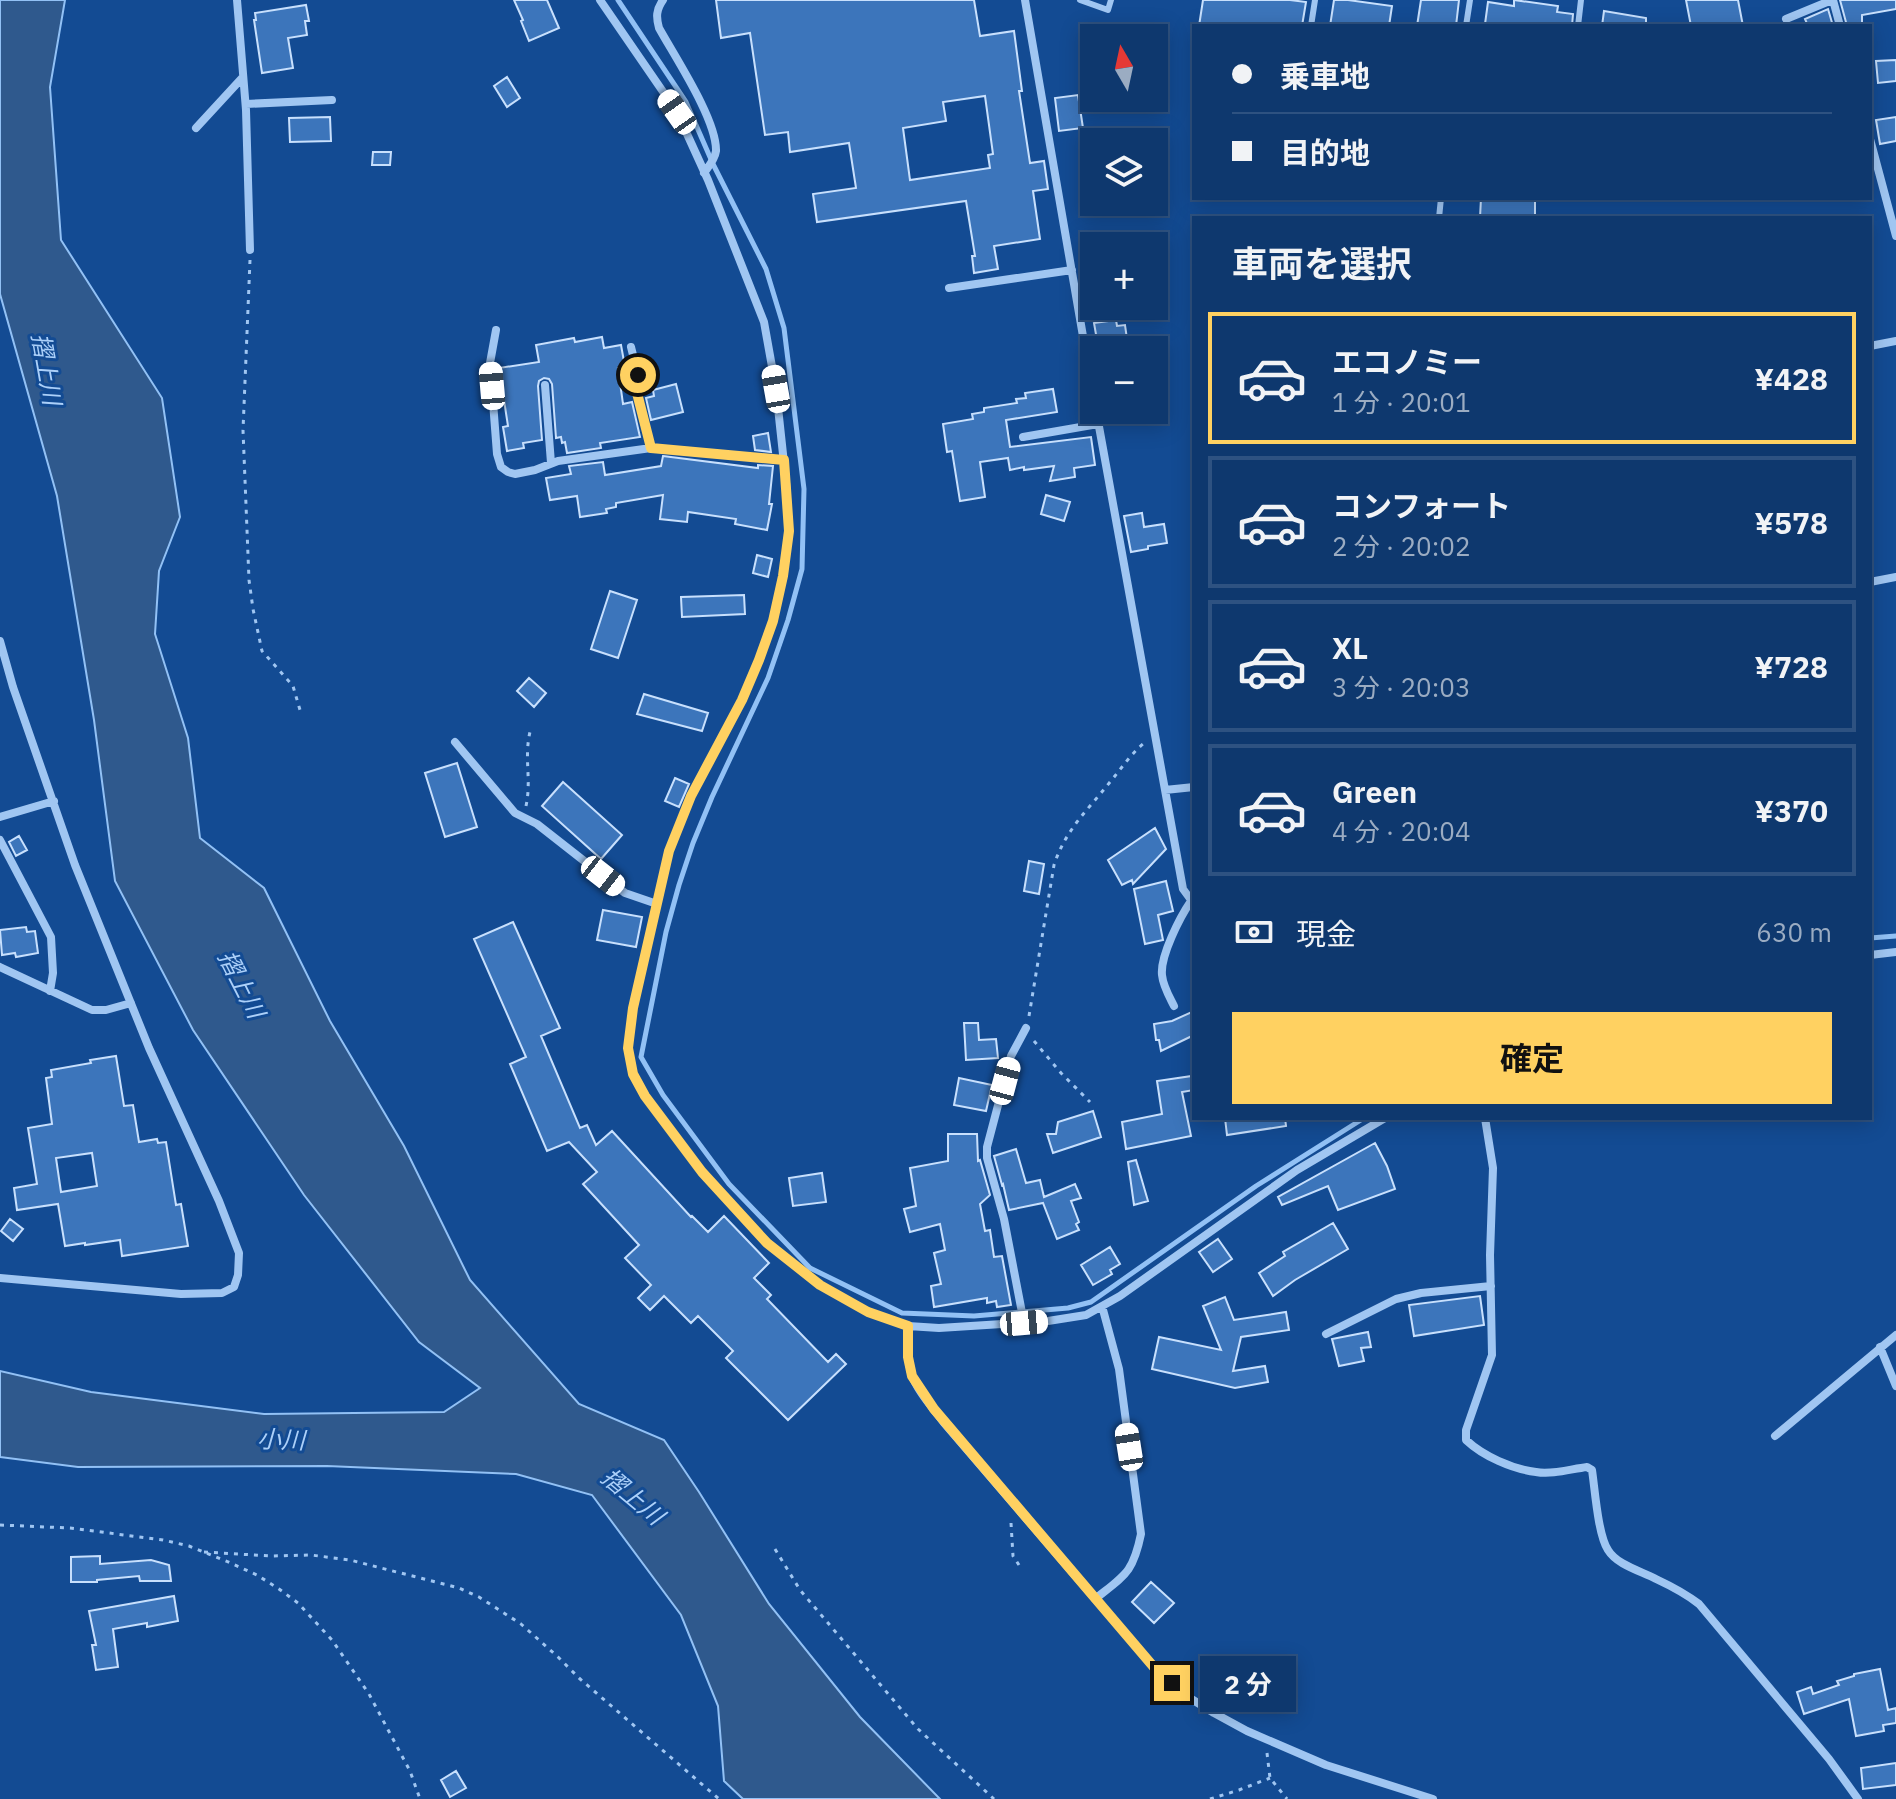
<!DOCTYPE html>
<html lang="ja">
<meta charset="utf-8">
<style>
:root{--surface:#0e386e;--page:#1c4376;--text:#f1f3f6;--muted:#9bacc2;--line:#2e5281;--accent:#ffd161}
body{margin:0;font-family:"IBM Plex Sans","Noto Sans JP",sans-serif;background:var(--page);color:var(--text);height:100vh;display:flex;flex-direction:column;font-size:30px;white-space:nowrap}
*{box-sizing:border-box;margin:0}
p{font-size:26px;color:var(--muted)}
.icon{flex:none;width:44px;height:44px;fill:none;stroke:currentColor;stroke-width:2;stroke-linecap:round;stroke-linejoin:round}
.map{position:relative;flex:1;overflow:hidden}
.drawer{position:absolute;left:1192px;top:216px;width:680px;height:904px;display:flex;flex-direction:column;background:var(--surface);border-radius:0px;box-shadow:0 4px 20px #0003,0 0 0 2px var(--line)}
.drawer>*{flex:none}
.top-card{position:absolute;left:1192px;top:24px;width:680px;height:176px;border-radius:0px;box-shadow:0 4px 20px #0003,0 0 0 2px var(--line);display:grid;align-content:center;height:176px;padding:0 40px;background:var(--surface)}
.needle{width:52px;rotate:351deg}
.fabs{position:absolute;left:1080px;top:24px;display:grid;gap:16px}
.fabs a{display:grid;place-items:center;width:88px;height:88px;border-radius:0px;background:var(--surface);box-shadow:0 4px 20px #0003,0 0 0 2px var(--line);font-size:40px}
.end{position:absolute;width:36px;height:36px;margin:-18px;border:10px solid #ffd161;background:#111;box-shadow:0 0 0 4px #111}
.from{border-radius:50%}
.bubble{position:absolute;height:56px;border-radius:0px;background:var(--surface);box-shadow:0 4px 20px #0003,0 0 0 2px var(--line);font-size:26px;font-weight:700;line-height:56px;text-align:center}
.car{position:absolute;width:24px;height:48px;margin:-24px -12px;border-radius:10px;box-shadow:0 0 6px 2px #0007;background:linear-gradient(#fff 24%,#345 0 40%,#fff 0 76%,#345 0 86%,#fff 0)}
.top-card b{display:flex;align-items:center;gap:28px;height:76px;font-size:30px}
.top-card b+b{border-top:2px solid var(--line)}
.top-card i{width:20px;height:20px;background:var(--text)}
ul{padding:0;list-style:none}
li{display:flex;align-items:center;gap:24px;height:132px;margin:0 16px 12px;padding:0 24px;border:4px solid var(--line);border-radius:0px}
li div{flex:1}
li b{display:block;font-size:30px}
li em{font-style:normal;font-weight:700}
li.on{border-color:var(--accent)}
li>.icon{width:72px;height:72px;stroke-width:1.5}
h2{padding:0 40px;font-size:36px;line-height:96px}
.pay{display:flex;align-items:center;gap:20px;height:88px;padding:0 40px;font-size:30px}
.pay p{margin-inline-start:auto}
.primary-button{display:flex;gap:16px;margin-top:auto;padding:16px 40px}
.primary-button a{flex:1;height:92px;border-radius:0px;background:var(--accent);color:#111;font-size:32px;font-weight:700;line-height:92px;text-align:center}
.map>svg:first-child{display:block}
.water{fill:#2f598d;stroke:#92c1f5;stroke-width:2}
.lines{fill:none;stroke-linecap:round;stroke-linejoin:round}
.stream{stroke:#92c1f5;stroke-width:5}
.building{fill:#3c75bb;stroke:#c8e0fd;stroke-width:2;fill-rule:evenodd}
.path{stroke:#a0c6f2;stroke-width:3;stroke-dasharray:4 6;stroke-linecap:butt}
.lane{stroke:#a0c6f2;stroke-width:6}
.street{stroke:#a0c6f2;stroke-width:8}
.route{stroke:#ffd161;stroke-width:10}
.labels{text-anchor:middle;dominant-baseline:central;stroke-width:6;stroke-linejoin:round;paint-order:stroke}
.water-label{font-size:24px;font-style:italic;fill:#acd0f9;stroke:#134b93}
</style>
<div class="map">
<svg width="1896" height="1799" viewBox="0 0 1896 1799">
<rect width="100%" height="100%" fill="#134b93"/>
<path class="water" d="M 0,0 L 65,0 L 50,87 L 61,240 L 162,398 L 180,517 L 159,571 L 155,634 L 188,738 L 200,838 L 264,888 L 330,1021 L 404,1146 L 470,1280 L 579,1404 L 664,1440 L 699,1492 L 769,1604 L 860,1717 L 940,1799 L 743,1799 L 724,1781 L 718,1706 L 681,1615 L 592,1495 L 516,1474 L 327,1466 L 78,1467 L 0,1457 L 0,1371 L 91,1392 L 264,1414 L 444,1412 L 480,1388 L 419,1342 L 304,1195 L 193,1030 L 115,881 L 94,720 L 57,496 L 0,294 Z"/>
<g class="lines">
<path class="stream" d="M 618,0 L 686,102 L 713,164 L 766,269 L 784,328 L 804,489 L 802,569 L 788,620 L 768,678 L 712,797 L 693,843 L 679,885 L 666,932 L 641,1057 L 663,1095 L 729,1184 L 810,1268 L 902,1313 L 974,1316 L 1068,1308 L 1091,1302 L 1256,1186 L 1364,1118
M 1870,938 L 1896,936"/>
</g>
<path class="building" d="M 514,0 L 547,0 L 559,28 L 529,41 L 521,21 L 523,20 Z
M 716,0 L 974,0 L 980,36 L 1014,31 L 1022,91 L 1019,91 L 1030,163 L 1044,161 L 1048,189 L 1033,191 L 1040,239 L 994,246 L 998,269 L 974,273 L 972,256 L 975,256 L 966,201 L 817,222 L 813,194 L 856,188 L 849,143 L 790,152 L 788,132 L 765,135 L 750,33 L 721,38 ZM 985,96 L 993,154 L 988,155 L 990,168 L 910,180 L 903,128 L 946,121 L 943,102 Z
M 1203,0 L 1290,0 L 1306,2 L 1302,26 L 1199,26 Z
M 1334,0 L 1348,0 L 1392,6 L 1389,26 L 1330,26 Z
M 1421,0 L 1459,0 L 1456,26 L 1417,26 Z
M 1514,0 L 1558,6 L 1557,12 L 1573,14 L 1572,26 L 1500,26 L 1485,24 L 1488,2 L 1514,6 Z
M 1686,0 L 1738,0 L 1743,26 L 1691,26 Z
M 1840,0 L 1896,0 L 1896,9 L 1862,15 L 1862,25 L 1847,26 Z
M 306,5 L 309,21 L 305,21 L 307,35 L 288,38 L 293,68 L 262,73 L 254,20 L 256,20 L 255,13 Z
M 1828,9 L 1833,26 L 1808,26 L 1805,19 Z
M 1604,11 L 1646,18 L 1646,26 L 1602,26 Z
M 1896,60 L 1896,81 L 1878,83 L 1876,61 Z
M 507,77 L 520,98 L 507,107 L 494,86 Z
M 1078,95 L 1083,128 L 1059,131 L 1055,98 Z
M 330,117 L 331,141 L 290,142 L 289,118 Z
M 1896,117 L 1896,141 L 1880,144 L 1876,120 Z
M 373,152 L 391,152 L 390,165 L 372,165 Z
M 1481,198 L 1535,198 L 1535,218 L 1480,218 Z
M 1116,320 L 1117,326 L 1125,325 L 1127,339 L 1119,340 L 1120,343 L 1098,346 L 1094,323 Z
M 602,337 L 604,348 L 621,345 L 625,367 L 618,368 L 623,404 L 632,402 L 640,437 L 600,443 L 601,448 L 567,453 L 565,442 L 562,443 L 561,437 L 556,438 L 552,384 L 549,379 L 544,378 L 539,381 L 538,386 L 542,440 L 523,443 L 524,448 L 507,451 L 503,427 L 508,426 L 499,368 L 539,362 L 536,345 L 574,338 L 575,342 Z
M 676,384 L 683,412 L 651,420 L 646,398 L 654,396 L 653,390 Z
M 1053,389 L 1057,412 L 1006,420 L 1010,447 L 1091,437 L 1095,465 L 1074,468 L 1075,477 L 1050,481 L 1054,466 L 1024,470 L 1024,467 L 1010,470 L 1008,458 L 980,462 L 985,497 L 960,501 L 952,451 L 947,452 L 943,424 L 973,419 L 972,414 L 984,412 L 984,408 L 1017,403 L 1016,399 L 1026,398 L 1025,393 Z
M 768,433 L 771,452 L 755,450 L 753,436 Z
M 663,456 L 758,468 L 758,465 L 773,466 L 769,504 L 772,504 L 767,530 L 735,524 L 736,519 L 688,512 L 687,522 L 660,519 L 663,495 L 616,503 L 616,507 L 606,509 L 607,513 L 580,517 L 577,496 L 550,500 L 546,478 L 571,474 L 569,466 L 603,462 L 605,475 L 661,466 Z
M 1046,495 L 1070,502 L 1064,521 L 1041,514 Z
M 1142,513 L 1144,527 L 1164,524 L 1167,543 L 1148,546 L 1148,549 L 1131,552 L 1124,516 Z
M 757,555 L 772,559 L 768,577 L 753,573 Z
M 610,591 L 637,600 L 618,658 L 591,649 Z
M 744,595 L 745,614 L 682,617 L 681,597 Z
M 529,678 L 546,693 L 534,707 L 517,691 Z
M 644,694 L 708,713 L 702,731 L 637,714 Z
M 457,763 L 477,827 L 445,837 L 425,773 Z
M 675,778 L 689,784 L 679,807 L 665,801 Z
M 563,782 L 622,835 L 601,859 L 542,806 Z
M 1155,828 L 1166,849 L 1133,884 L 1132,880 L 1122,885 L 1108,860 Z
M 19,836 L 27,850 L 16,856 L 9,842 Z
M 1029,861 L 1044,864 L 1039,894 L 1024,891 Z
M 1166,881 L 1173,911 L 1158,915 L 1163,940 L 1145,944 L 1134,889 Z
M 603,910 L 642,917 L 636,947 L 597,940 Z
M 513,922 L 560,1028 L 541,1036 L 580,1128 L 587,1125 L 596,1145 L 612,1131 L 691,1217 L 692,1216 L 708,1232 L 724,1216 L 769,1263 L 754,1278 L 771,1295 L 767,1299 L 828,1362 L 836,1354 L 846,1364 L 788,1420 L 726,1358 L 733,1351 L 698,1316 L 691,1323 L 664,1296 L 650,1310 L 638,1298 L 651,1285 L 625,1258 L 639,1245 L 583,1184 L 597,1172 L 569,1142 L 547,1151 L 510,1064 L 526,1057 L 474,939 Z
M 26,927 L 27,932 L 35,931 L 38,953 L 16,957 L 15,953 L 2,955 L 0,930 Z
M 1194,1011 L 1194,1035 L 1161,1051 L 1159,1040 L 1156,1040 L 1154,1024 L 1172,1021 Z
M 964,1023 L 978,1023 L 979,1040 L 996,1039 L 998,1058 L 966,1060 Z
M 116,1056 L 124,1106 L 133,1105 L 139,1142 L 157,1139 L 158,1143 L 166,1142 L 176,1205 L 181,1204 L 188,1246 L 122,1256 L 120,1240 L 85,1245 L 85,1243 L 65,1246 L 58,1204 L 17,1210 L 14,1188 L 37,1184 L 28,1128 L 52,1124 L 46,1078 L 52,1077 L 51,1070 L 91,1063 L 90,1060 ZM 92,1153 L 97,1186 L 61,1192 L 56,1158 Z
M 1192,1076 L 1194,1090 L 1182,1092 L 1191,1136 L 1126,1149 L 1122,1122 L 1162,1114 L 1157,1081 Z
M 959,1078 L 992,1085 L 986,1111 L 954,1105 Z
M 1093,1111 L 1101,1137 L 1053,1153 L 1047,1134 L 1056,1134 L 1058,1122 Z
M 1225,1118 L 1285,1118 L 1286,1126 L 1227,1135 Z
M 948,1134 L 977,1134 L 978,1161 L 980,1160 L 990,1195 L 980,1204 L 985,1231 L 990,1230 L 994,1257 L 1002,1256 L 1011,1305 L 997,1307 L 996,1301 L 987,1303 L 987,1298 L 934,1307 L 931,1286 L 941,1284 L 934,1253 L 945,1250 L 940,1224 L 910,1232 L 904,1209 L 916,1206 L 910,1168 L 948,1161 Z
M 1375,1143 L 1387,1166 L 1395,1189 L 1338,1210 L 1328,1186 L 1282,1205 L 1278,1197 Z
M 1016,1149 L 1026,1183 L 1040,1180 L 1044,1197 L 1075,1184 L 1081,1198 L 1071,1201 L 1079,1222 L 1076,1224 L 1079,1230 L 1057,1239 L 1043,1203 L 1009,1210 L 1003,1184 L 1002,1185 L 994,1156 Z
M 1136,1160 L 1148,1201 L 1134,1205 L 1128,1162 Z
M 822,1173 L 826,1202 L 793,1206 L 789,1178 Z
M 10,1219 L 23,1229 L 13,1241 L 1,1231 Z
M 1333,1223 L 1348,1249 L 1295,1280 L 1273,1296 L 1259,1273 L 1285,1256 L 1283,1252 Z
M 1218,1239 L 1232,1259 L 1213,1272 L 1199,1252 Z
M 1110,1247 L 1120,1264 L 1110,1270 L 1112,1274 L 1093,1285 L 1081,1265 Z
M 1480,1296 L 1484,1325 L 1414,1336 L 1409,1305 Z
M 1225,1297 L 1234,1320 L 1286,1312 L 1289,1330 L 1241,1337 L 1233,1371 L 1265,1366 L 1268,1382 L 1235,1388 L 1152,1369 L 1159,1337 L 1221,1350 L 1203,1306 Z
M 1368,1332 L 1371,1347 L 1361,1348 L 1364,1361 L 1339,1366 L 1332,1339 Z
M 100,1556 L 100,1564 L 151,1560 L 169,1565 L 171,1581 L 140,1581 L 139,1576 L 97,1580 L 97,1582 L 71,1582 L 71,1557 Z
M 1151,1582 L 1174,1603 L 1154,1623 L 1132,1602 Z
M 174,1596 L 178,1621 L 147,1627 L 147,1623 L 113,1629 L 118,1667 L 96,1670 L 92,1645 L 96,1645 L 89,1611 Z
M 1880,1669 L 1888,1710 L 1896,1708 L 1896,1723 L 1883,1725 L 1884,1731 L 1856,1736 L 1849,1699 L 1804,1714 L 1797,1692 L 1811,1687 L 1813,1694 L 1839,1685 L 1837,1681 L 1854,1676 L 1854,1674 Z
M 1896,1763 L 1896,1785 L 1863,1789 L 1861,1768 Z
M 456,1771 L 466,1788 L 450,1797 L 441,1780 Z"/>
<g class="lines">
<path class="path" d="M 250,260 L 243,430 L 249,580 L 253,609 L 262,651 L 293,686 L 300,710
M 526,806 C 532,779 523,756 531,728
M 1029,1016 L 1054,865 C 1066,829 1087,811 1110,782 C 1121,769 1130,755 1143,744
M 1034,1041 L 1061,1073 L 1090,1102
M 1011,1523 L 1013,1556 L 1019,1565
M 0,1525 L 70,1528 L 163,1540 L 189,1546 L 226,1561 L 257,1575 L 279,1589 L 298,1603 L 332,1640 L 369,1694 L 410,1771 L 420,1799
M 775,1549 L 800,1590 L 918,1729 L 994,1799
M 204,1552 L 271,1556 L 311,1555 L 350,1560 L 459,1588 L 479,1597 L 521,1624 L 558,1657 L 579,1678 L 719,1799
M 1267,1753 L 1270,1778 L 1287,1799
M 1210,1799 L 1239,1790 L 1270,1778"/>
<path class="lane" d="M 1080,0 L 1108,10 L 1111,0
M 1311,26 L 1315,0
M 1466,26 L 1470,0
M 1578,26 L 1581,0
M 1439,218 L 1441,198"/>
<path class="street" d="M 237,0 L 246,110 L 250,250
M 600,0 L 677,112 L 708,180 L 764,322 L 776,389 L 786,482 L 789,531 L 783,576 L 773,621 L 759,660 L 742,700 L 691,796 L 669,851 L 633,1008 L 628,1048 L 633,1074 L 645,1096 L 702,1172 L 767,1243 L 820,1285 L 868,1312 L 908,1326 L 939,1328 L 1048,1321 L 1086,1315 L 1120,1296 L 1297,1170 L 1385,1118
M 663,0 C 656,10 656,17 659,28 C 675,57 717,120 716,151 C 715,159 709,166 704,173
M 1025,0 L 1094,400
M 1833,0 L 1840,26
M 1786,19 L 1832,0
M 246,104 L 332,100
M 196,128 L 243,77
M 1870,139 L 1896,236
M 949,288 L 1072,270
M 496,330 L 490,363 L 497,454 L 501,467 L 508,472 L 515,474 L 535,470 L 558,461 L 651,448 L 784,460
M 1870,346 L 1896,341
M 631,347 L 638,375 L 637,393 L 651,448
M 545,385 L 551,463
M 1096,410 L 1183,889 L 1194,904
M 1023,437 L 1098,424
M 1870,582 L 1896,577
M 0,641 L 13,687 L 75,865 L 149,1048 L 219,1201 L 239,1253 L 238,1275 L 234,1287 L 222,1293 L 181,1294 L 0,1278
M 455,742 L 515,813 L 537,824 L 625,893 L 657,904
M 1165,790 L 1194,787
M 0,817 L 54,801
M 0,840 L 51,937 L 53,973 L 50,991
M 1870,955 L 1896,952
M 0,967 L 92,1010 L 106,1010 L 131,1003
M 1174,1006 C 1169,996 1163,986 1162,975 C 1160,956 1180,917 1191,901
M 1485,1118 L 1493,1168 L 1490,1255 L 1492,1355 L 1466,1430 L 1466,1440 C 1483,1456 1512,1469 1536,1472 C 1552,1475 1571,1469 1587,1467 L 1592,1470 C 1595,1490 1598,1535 1608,1550 C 1617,1565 1641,1571 1656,1579 C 1671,1586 1686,1594 1699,1604 L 1829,1759 L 1858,1799
M 1024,1323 L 1004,1219 L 987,1158 L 987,1147 L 1011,1056 L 1026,1028
M 908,1326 C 908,1342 907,1358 911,1373 C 917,1391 933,1408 944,1423 L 1158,1672 L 1185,1695 L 1214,1713 L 1247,1731 L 1326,1765 L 1433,1799
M 1326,1334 L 1396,1299 L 1421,1293 L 1491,1286
M 1880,1347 L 1896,1386
M 1775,1436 L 1896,1335
M 1095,1599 C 1125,1575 1133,1573 1141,1534 L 1119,1369 L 1102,1306"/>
</g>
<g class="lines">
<path class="route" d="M 638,375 L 637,393 L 651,448 L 784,460 L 789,531 L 783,576 L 773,621 L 759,660 L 742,700 L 691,796 L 669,851 L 633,1008 L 628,1048 L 633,1074 L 645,1096 L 702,1172 L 767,1243 L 820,1285 L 868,1312 L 908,1326 L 908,1357 L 912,1376 L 934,1409 L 1158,1672 L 1172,1683"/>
</g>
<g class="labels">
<g class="water-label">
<text transform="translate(47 369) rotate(80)">摺上川</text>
<text transform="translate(242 984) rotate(63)">摺上川</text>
<text transform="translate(281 1439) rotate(2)">小川</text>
<text transform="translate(633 1496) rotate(40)">摺上川</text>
</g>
</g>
</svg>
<div class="fabs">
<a><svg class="needle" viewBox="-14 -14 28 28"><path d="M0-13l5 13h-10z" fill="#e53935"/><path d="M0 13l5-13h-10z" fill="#9bacc2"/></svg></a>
<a><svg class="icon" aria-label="layers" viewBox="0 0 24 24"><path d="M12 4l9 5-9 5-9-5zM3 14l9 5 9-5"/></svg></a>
<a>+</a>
<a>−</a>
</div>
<i class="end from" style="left:638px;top:375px"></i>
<i class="end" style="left:1172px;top:1683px"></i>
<div class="bubble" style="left:1200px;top:1656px;width:96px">2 分</div>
<i class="car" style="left:677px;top:112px;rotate:325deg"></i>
<i class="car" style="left:492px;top:386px;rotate:355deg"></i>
<i class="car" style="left:776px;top:389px;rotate:350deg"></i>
<i class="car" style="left:603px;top:876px;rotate:128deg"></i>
<i class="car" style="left:1005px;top:1081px;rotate:15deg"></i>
<i class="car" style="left:1024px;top:1323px;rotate:85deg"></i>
<i class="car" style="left:1129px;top:1447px;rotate:351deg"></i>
<div class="top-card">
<b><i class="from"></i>乗車地</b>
<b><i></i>目的地</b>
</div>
<section class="drawer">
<h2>車両を選択</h2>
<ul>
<li class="on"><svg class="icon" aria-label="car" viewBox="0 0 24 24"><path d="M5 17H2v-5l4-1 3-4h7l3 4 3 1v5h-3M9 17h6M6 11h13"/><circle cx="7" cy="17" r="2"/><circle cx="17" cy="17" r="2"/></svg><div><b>エコノミー</b><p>1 分 · 20:01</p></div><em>¥428</em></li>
<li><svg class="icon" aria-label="car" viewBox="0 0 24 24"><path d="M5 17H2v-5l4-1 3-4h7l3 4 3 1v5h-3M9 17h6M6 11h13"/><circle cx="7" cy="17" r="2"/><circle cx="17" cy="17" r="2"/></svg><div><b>コンフォート</b><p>2 分 · 20:02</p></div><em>¥578</em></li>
<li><svg class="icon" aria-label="car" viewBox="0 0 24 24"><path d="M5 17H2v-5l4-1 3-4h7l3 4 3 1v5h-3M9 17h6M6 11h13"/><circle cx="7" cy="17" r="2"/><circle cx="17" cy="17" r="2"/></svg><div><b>XL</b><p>3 分 · 20:03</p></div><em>¥728</em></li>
<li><svg class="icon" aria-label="car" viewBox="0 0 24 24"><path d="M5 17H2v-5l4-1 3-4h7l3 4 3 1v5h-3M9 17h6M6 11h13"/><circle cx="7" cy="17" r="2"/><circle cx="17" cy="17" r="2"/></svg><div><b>Green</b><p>4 分 · 20:04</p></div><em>¥370</em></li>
</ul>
<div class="pay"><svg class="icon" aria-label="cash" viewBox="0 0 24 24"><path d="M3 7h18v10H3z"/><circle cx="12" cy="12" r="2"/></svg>現金<p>630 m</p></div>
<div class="primary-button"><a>確定</a></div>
</section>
</div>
